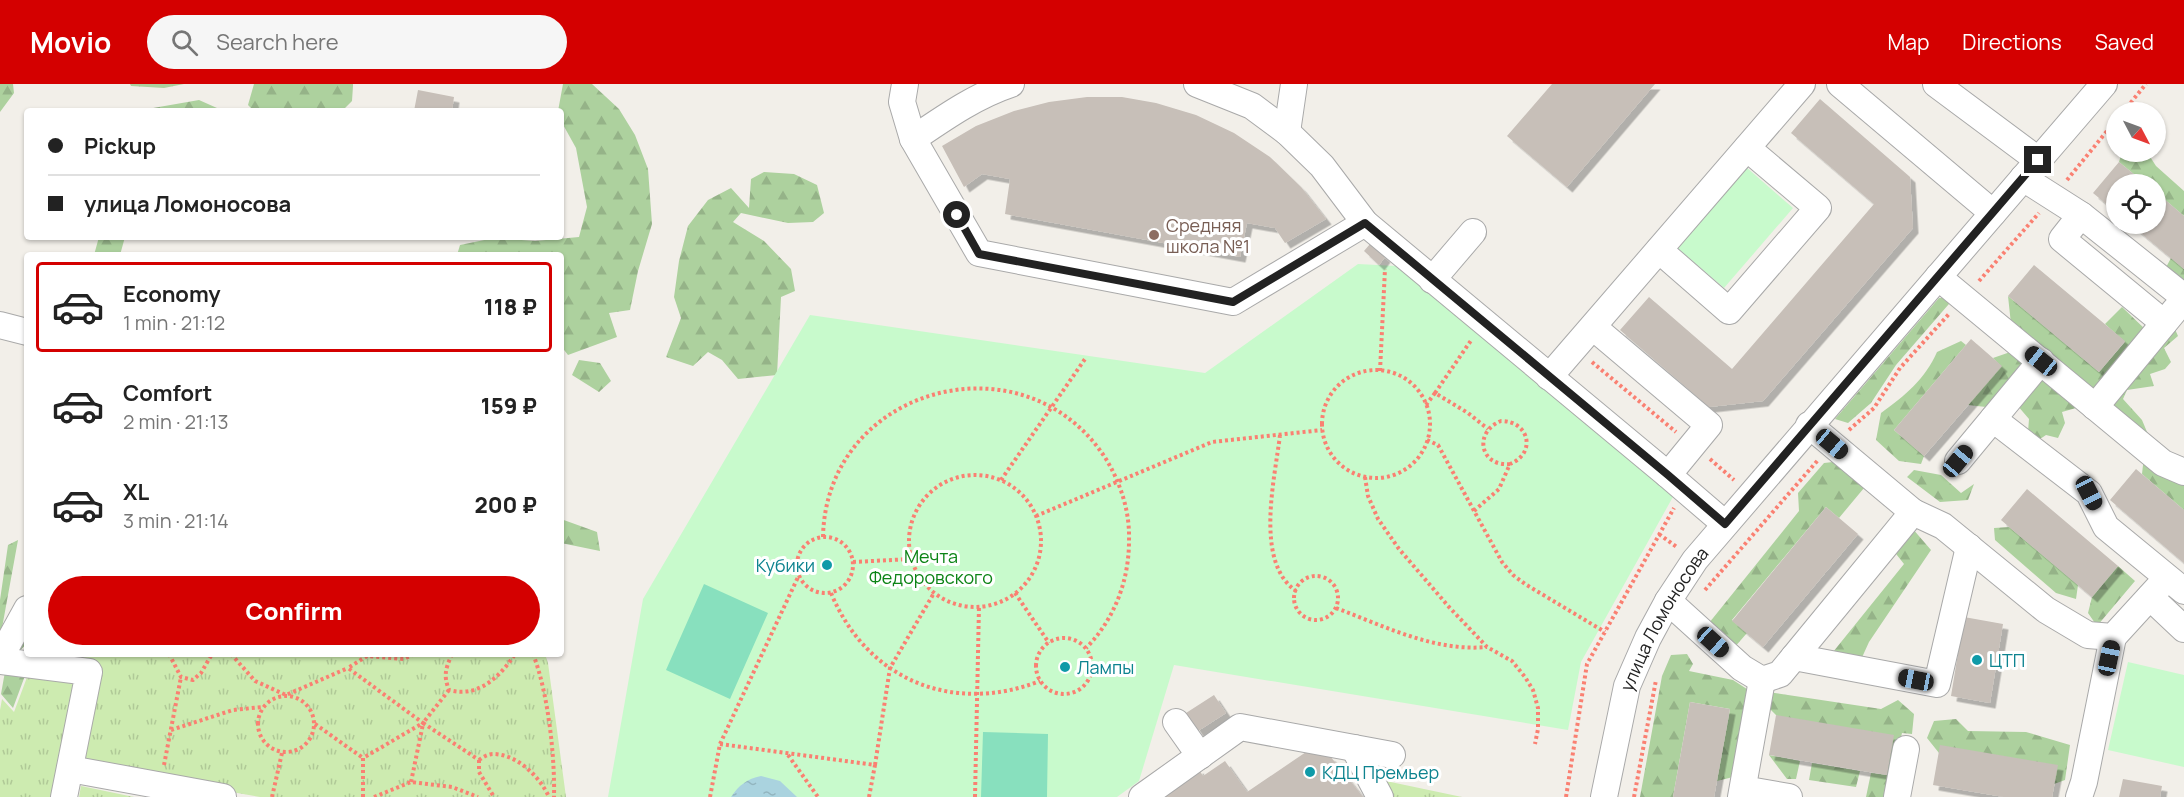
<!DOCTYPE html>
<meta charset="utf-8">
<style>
:root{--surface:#fff;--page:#f6f6f6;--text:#222;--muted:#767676;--line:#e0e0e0;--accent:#d40000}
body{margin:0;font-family:Manrope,sans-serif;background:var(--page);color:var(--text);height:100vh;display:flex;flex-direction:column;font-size:22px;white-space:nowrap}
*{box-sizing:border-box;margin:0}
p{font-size:20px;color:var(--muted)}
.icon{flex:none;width:33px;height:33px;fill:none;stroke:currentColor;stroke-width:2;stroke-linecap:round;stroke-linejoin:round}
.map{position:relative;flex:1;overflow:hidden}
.sheet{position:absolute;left:24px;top:168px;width:540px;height:405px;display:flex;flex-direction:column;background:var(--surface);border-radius:6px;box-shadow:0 2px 4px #0004}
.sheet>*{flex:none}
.top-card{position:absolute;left:24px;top:24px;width:540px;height:132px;border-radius:6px;box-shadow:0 2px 4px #0004;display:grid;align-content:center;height:132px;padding:0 24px;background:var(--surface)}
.needle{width:39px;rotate:131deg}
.buttons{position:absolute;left:2106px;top:18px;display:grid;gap:12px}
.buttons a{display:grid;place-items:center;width:60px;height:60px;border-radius:50%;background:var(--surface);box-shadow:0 2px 4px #0004;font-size:30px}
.end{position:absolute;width:27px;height:27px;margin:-14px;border:8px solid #222;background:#fff;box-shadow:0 0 0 3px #fff}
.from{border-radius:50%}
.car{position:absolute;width:18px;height:36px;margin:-18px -9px;border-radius:8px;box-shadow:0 0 4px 2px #0007;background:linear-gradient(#222 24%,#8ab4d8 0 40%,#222 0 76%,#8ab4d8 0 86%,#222 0)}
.top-card b{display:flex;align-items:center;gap:21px;height:57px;font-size:22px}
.top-card b+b{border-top:2px solid var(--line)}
.top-card i{width:15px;height:15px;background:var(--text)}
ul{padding:10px 0 0;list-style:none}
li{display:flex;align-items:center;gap:18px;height:90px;margin:0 12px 9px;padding:0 12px;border:3px solid transparent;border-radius:6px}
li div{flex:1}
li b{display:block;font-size:22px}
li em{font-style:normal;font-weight:800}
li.current{border-color:var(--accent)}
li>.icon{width:54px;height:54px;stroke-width:1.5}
.action{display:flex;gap:12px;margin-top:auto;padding:12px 24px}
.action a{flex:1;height:69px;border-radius:36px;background:var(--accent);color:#fff;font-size:24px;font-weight:800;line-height:69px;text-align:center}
header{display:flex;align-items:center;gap:36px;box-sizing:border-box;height:84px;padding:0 30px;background:var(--accent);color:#fff}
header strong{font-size:28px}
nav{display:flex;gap:33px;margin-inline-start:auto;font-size:21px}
.search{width:420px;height:54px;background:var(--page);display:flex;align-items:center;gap:15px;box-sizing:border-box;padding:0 21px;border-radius:33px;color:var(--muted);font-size:22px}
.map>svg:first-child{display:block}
.grass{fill:url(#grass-tufts)}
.forest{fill:url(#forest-firs)}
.park{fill:#c8facc}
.pitch{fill:#88e0be}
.water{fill:url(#water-ripples)}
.building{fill:#c7bfb8;filter:url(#shadow)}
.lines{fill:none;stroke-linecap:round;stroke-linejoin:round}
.minor-casing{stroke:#a9a9a9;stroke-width:28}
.path{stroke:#fa8072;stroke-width:4;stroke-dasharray:3 3;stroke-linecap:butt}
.minor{stroke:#fff;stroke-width:26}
.route{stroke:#222;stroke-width:8}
.education-dot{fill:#8d6e63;stroke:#fff;stroke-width:2}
.culture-dot{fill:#0f9aa8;stroke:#fff;stroke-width:2}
.labels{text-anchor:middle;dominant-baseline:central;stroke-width:6;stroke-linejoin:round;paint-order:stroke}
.education-label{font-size:18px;fill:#785e54;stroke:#fff;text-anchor:start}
.park-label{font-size:18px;fill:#0c8416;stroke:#fff}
.culture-label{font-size:18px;fill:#0d838f;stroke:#fff;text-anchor:start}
.street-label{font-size:18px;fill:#222;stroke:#fff}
</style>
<header>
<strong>Movio</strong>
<div class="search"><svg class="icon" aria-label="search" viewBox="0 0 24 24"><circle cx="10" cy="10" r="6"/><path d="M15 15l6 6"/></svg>Search here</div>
<nav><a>Map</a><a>Directions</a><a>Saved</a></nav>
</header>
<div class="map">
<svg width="2184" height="713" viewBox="0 0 2184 713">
<defs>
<pattern id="grass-tufts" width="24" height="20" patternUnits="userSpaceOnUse" patternTransform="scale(1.5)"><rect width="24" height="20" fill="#cdebb0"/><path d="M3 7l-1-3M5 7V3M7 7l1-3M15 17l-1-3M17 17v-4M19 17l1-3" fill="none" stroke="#b0c997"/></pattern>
<pattern id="forest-firs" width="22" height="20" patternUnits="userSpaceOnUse" patternTransform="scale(1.5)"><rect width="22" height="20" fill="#add19e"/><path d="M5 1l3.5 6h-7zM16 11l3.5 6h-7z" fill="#95b388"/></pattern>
<pattern id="water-ripples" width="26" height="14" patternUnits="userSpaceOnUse" patternTransform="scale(1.5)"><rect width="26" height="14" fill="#aad3df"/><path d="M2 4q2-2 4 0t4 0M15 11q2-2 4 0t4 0" fill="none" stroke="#92b5bf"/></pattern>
<filter id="shadow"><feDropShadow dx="5.5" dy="5.5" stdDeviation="0" flood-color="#0004"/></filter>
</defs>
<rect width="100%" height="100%" fill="#f2efe9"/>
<path class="grass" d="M 27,563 L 27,570 L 545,570 L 548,579 L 566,713 L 260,713 L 76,681 L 92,587 L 22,569 Z
M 29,588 L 84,596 L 61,713 L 0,713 L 0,626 L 2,615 L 14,628 Z
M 1386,697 L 1462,713 L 1394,713 Z
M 81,702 L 134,713 L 79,713 Z"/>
<path class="forest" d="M 0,0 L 13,0 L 14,9 L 0,28 Z
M 130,0 L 184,0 L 164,4 L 131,2 Z
M 254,0 L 353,0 L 353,2 L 352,17 L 342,27 L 254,27 L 248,21 Z
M 563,0 L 592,0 L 619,25 L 635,51 L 648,85 L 652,140 L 638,187 L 630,226 L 609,229 L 617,253 L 568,271 L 561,262 L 561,171 L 457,171 L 460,161 L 494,154 L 535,157 L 579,153 L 587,123 L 576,64 L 561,37 L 561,27 L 558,27 Z
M 199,16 L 217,24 L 214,27 L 136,27 Z
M 2122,68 L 2147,68 L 2156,82 L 2184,107 L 2184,132 L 2156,108 L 2156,100 L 2146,100 L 2119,78 Z
M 764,88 L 794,90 L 817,101 L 824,129 L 813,138 L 788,139 L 741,129 L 733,138 L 764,157 L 791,185 L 795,207 L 781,213 L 777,291 L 738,295 L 722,276 L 708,268 L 693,282 L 666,273 L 681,234 L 674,213 L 679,177 L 688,142 L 708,116 L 731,104 L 749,124 L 751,95 Z
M 99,153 L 125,153 L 120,171 L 94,171 Z
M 2171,174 L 2184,185 L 2184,201 L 2163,189 Z
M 2008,212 L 2099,288 L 2125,258 L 2105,240 L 2122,223 L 2147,247 L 2104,299 L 2091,306 L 2011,240 Z
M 1955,213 L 1896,281 L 1871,319 L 1848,339 L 1835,335 L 1939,214 Z
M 2174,243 L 2178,252 L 2164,264 L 2171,278 L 2165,285 L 2150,290 L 2154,302 L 2127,306 L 2123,315 L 2142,336 L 2150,355 L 2112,324 L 2114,307 Z
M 1961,257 L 1966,261 L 1894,346 L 1924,372 L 1921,380 L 1899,377 L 1876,356 L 1881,329 C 1905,312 1925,295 1937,268 Z
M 2016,266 L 2028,278 L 2004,311 L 1986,323 L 1968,321 L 2001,282 L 1993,274 Z
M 579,276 L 600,279 L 611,297 L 599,308 L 572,291 Z
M 2042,289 L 2083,322 L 2062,328 L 2065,339 L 2058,354 L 2046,351 L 2037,357 L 2028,348 L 2029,335 L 2017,321 Z
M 2144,372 L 2184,397 L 2184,426 L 2142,390 Z
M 1842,377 L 1869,398 L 1839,434 L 1826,423 L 1732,536 L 1747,549 L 1733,565 L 1705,544 L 1799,427 L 1798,409 L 1824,379 Z
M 1914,386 L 1941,391 L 1961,409 L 1974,400 L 1968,416 L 1940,418 L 1907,393 Z
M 561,435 L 597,448 L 600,467 L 561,459 Z
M 2009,443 L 2078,501 L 2076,515 L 2056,509 L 1995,456 L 1994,444 Z
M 1912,444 L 1931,466 L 1869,558 L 1859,580 L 1829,573 L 1904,480 L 1893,466 Z
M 18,456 L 0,555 L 0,516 L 8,461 Z
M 2118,482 L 2135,497 L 2097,542 L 2088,529 L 2092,513 Z
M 27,533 L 27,559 L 19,568 L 26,589 L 13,624 L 1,610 L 14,537 Z
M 1687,570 L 1693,580 L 1689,587 L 1733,596 L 1753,609 L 1737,692 L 1717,697 L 1730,625 L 1690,618 L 1673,713 L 1640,713 L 1662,592 L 1671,571 Z
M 1768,608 L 1881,625 L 1898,616 L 1914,630 L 1912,650 L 1902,649 L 1887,713 L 1866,713 L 1871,689 L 1887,691 L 1776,631 L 1769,624 Z
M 1956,635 L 1968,647 L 2026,648 L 2070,661 L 2065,696 L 2054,700 L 1939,669 L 1927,654 L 1934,637 Z
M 1769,671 L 1800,677 L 1796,695 L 1787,695 Z
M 1812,679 L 1860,687 L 1856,703 L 1809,696 Z"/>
<path class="park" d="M 1746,83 L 1793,124 L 1724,204 L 1676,163 Z
M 1358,180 L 1396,182 L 1674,411 L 1581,578 L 1568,646 L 1174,581 L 1139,697 L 1117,713 L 608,713 L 643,515 L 810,231 L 1205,289 Z
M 2128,578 L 2184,591 L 2184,683 L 2108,666 Z"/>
<path class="pitch" d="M 704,500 L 768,529 L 730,615 L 666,586 Z
M 983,648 L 1048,650 L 1047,713 L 981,713 Z"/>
<path class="water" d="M 761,692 L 780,697 L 797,713 L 731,713 C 739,701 747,695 761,692 Z"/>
<path class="building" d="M 1552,0 L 1655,0 L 1567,103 L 1507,52 Z
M 418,6 L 454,13 L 452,27 L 414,27 Z
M 1087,13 L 1122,13 L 1156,19 L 1196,31 L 1234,49 L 1270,73 L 1301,103 L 1326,135 L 1285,159 L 1275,144 L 1247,139 L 1240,173 L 1005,130 L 1010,95 L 982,90 L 964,103 L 942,62 L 976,42 L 1014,27 L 1049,18 Z
M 1820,15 L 1910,93 L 1913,144 L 1763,317 L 1709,323 L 1620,246 L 1649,213 L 1732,285 L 1874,120 L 1791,49 Z
M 2119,78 L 2146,100 L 2116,100 L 2116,128 L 2093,109 Z
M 2156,108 L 2184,132 L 2184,185 L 2130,140 L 2156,140 Z
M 1370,160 L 1385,173 L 1379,181 L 1364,167 Z
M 2034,181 L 2125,257 L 2099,288 L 2008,212 Z
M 1971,255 L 2002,282 L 1924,372 L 1894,346 Z
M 2136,385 L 2184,426 L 2184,479 L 2110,416 Z
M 2027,405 L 2118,482 L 2092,513 L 2001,436 Z
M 1826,423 L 1858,450 L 1763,563 L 1732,537 Z
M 1964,533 L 2003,540 L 1990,619 L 1951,612 Z
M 1214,611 L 1226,629 L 1198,647 L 1186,629 Z
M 1690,618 L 1730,625 L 1714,713 L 1673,713 Z
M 1776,631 L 1894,651 L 1887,691 L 1769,671 Z
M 1940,661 L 2058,681 L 2052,713 L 2004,713 L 1933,701 Z
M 1309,666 L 1330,672 L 1363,713 L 1156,713 L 1198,684 L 1203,692 L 1225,677 L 1247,708 Z
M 2123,695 L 2162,702 L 2160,713 L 2119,713 Z"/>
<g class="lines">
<defs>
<g id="minor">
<path d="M 905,0 L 902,18 L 913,55 L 979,169 L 1233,218 L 1365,139"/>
<path d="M 1197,0 L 1252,22 L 1287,48 L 1322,82 L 1365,139 L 1668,391 L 1725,440"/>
<path d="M 1840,0 L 1993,129"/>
<path d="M 1936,0 L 2038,76"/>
<path d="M 1287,48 L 1294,0"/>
<path d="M 913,55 C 944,34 975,12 1011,0"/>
<path d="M 2023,94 L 2081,131 L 2184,213"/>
<path d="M 2081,131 L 2062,155 L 2164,239"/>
<path d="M 1659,166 L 1729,227 L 1818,124 L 1747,64"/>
<path d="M 1938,193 L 2163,379 L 2184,388"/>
<path d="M 1432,196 L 1473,148"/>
<path d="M 0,241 L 27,248"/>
<path d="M 1593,243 L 1709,341 L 1668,391"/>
<path d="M 1549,293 L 1802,0"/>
<path d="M 2095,323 L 2175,226"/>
<path d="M 1993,335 L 2089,409 L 2106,443 L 2184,507"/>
<path d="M 1958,377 L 2041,277"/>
<path d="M 1913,428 L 1943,442 L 2046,526 L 2088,551 L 2113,553 L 2167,494"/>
<path d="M 2150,513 L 2184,545"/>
<path d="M 1668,517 L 1742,584 L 1762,596 L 1780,590 L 1913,428 L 1809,341"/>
<path d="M 1794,573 L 1937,600 L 1969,463"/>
<path d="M 0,574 L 27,525"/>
<path d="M 0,577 L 89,588 L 64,713"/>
<path d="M 1176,638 L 1200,672"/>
<path d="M 1354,664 L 1380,713"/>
<path d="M 70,685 L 223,713"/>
<path d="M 1743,705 L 1789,713"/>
<path d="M 1142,713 L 1240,643 L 1392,671"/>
<path id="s1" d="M 1604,713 L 1627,602 L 1648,554 L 1668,517 L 1695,476 L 2104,0"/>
<path d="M 1741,713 L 1762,596"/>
<path d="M 1897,713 L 1906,665"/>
<path d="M 2079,713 L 2084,698 L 2113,553"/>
</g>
</defs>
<use href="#minor" class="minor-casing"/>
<path class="path" d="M 2123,28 L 2146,0
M 2067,96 L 2116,36
M 1979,197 L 2039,129
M 1592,278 L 1676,348
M1322 340a54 54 0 1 1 108 0a54 54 0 1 1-108 0Z
M 1380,287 L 1385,185
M 1435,309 L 1472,255
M 1426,321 L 1435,309 L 1468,329 L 1488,345
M 1849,346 L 1874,324 L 1900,284 L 1949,230
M 1280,351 C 1275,394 1254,478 1296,507
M 1427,356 L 1438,361 L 1502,478 L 1513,491 L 1525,500 L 1605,548
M 1710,375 L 1734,396
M909 457a66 66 0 1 1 132 0a66 66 0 1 1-132 0Z
M 1365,393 L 1368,412 L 1378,435 L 1399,465 L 1449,523 L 1487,563 L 1512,577 L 1525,593 L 1533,606 L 1538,624 L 1538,645 L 1535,660
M 1001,396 L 1085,275
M 1474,427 L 1499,405 L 1510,380 C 1537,369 1529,337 1501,337 C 1473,348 1480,383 1510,380
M 1036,432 L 1212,358 L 1322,346
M 1659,450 L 1678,464
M797 481a28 28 0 1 1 56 0a28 28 0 1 1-56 0Z
M 823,453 C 826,302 1025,249 1106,375 C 1121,400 1130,428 1129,457 C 1129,497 1114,536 1086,564
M 853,478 L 911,475
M1294 514a22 22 0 1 1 44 0a22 22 0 1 1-44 0Z
M 1705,506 L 1818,376
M 831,509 C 867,596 953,631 1040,597
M 1015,509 L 1049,559
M 1336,524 C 1384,542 1435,568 1487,563
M1036 582a28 28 0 1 1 56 0a28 28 0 1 1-56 0Z
M 169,570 L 181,593 L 193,596 L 201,589 L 212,570
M 231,570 L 255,597 L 286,611 L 348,584
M 414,570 L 404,575 L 367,572 L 348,584 L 423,639
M 452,570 C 446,584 443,591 449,606 C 478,614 500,593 515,570
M 533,570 C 548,608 555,672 554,713
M 449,606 L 423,639 L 479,676
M258 640a28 28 0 1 1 56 0a28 28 0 1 1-56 0Z
M 315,640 L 363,674
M 171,646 L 233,626 L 262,623
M 720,660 L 875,681 L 869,713
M 788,671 L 818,713
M 479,676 C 483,673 488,670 493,670 C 517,670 540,693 549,713
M 479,676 L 479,688 L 494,713
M 164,681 L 181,593
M 875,681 L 890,584 L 934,509
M 411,698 L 423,640
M 272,713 L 282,669
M 363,713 L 363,674 L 423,639
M 374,713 L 411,698 L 452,703 L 478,713
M 710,713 L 720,660 L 799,491
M 975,713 L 979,522
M 1566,713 L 1587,580 L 1674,424
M 1634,713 L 1656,596"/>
<use href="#minor" class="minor"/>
</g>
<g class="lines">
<path class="route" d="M 957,131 L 979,170 L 1233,218 L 1365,139 L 1668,391 L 1725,440 L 2038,76"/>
</g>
<circle class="education-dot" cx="1154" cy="151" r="6"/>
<g class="culture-dot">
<circle cx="827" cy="481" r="6"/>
<circle cx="1977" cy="576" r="6"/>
<circle cx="1065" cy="583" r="6"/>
<circle cx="1310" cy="688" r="6"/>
</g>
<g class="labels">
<g class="education-label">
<text x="1166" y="141">Средняя<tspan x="1166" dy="21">школа №1</tspan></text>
</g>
<g class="park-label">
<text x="931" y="472">Мечта<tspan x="931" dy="21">Федоровского</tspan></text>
</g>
<g class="culture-label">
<text x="815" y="481" text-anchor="end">Кубики</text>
<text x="1989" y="576">ЦТП</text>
<text x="1077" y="583">Лампы</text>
<text x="1322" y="688">КДЦ Премьер</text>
</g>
<g class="street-label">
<text stroke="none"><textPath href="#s1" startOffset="190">улица Ломоносова</textPath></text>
</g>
</g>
</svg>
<div class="buttons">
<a><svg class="needle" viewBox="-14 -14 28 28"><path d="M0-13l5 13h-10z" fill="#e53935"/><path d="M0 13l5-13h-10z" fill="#767676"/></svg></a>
<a><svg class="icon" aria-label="locate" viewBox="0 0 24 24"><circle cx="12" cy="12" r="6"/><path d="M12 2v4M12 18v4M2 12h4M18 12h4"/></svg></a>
</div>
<i class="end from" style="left:957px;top:131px"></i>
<i class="end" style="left:2038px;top:76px"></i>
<i class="car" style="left:2041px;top:277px;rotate:309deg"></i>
<i class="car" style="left:1832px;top:360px;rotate:130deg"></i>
<i class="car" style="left:1958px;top:377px;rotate:40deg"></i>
<i class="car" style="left:2089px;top:409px;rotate:153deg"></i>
<i class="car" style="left:1713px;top:558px;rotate:132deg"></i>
<i class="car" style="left:2109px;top:574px;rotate:12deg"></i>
<i class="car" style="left:1916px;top:596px;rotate:281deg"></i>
<div class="top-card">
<b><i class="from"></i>Pickup</b>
<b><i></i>улица Ломоносова</b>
</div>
<section class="sheet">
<ul>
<li class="current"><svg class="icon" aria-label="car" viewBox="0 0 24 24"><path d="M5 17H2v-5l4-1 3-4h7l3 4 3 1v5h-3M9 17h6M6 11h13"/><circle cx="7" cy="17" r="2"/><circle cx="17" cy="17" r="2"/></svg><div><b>Economy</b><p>1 min · 21:12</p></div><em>118 ₽</em></li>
<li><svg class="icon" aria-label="car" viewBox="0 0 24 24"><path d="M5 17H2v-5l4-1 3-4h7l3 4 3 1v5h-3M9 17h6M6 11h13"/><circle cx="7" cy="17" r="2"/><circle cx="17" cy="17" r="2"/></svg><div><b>Comfort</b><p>2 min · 21:13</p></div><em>159 ₽</em></li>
<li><svg class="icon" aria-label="car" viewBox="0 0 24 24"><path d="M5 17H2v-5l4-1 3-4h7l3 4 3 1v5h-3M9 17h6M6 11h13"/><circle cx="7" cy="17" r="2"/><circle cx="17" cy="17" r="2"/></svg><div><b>XL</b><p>3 min · 21:14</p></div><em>200 ₽</em></li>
</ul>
<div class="action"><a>Confirm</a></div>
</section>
</div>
